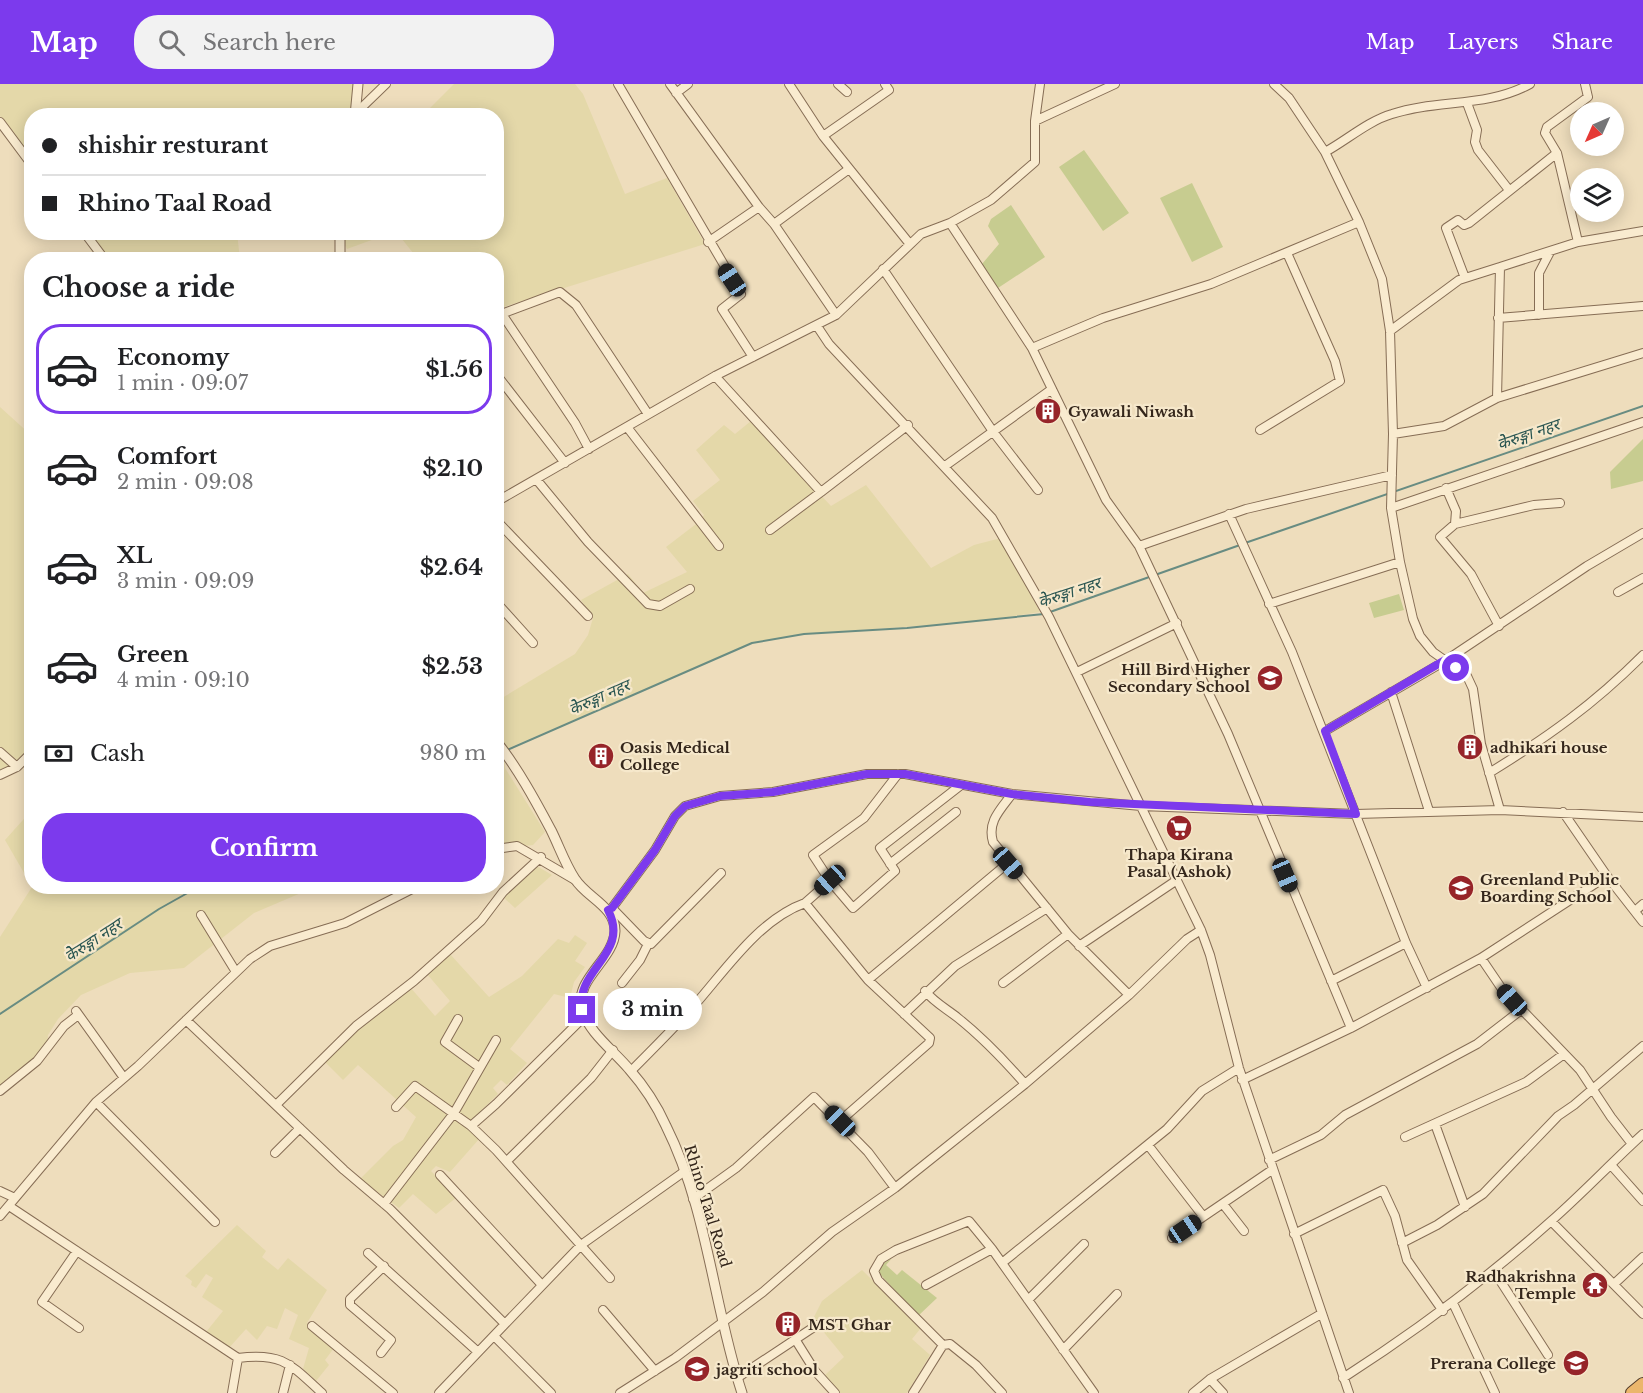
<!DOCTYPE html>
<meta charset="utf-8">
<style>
:root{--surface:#fff;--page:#f2f2f2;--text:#202124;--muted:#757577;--line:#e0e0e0;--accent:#7c3aed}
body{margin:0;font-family:"Libre Baskerville","Noto Sans Devanagari",serif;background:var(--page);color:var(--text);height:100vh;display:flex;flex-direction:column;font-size:22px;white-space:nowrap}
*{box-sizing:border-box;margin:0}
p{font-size:20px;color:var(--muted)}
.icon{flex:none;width:33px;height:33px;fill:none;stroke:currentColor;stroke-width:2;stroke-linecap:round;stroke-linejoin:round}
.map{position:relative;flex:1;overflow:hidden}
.panel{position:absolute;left:24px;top:168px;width:480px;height:642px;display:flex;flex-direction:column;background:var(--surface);border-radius:24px;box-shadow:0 3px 15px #0003}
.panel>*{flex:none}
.top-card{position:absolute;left:24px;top:24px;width:480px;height:132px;border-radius:24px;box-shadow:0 3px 15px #0003;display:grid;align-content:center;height:132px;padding:0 18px;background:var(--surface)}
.needle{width:39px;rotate:225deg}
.controls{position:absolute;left:1570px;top:18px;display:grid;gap:12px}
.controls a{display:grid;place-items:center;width:54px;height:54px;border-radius:50%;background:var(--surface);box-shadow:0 3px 15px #0003;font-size:30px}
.end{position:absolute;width:27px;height:27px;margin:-14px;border:8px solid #7c3aed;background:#fff;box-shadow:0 0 0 3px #fff}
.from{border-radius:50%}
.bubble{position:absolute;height:42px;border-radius:21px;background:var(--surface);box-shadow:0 3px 15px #0003;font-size:20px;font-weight:700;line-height:42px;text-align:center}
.car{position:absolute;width:18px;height:36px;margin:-18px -9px;border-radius:8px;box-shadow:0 0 4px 2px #0007;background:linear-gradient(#222 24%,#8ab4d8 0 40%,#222 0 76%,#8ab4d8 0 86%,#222 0)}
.top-card b{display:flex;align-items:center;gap:21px;height:57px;font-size:22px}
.top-card b+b{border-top:2px solid var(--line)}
.top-card i{width:15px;height:15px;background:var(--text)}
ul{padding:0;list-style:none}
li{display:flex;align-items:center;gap:18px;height:90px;margin:0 12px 9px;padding:0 6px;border:3px solid transparent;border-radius:24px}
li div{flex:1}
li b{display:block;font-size:22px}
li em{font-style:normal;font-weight:700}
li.active{border-color:var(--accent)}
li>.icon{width:54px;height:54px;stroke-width:1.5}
h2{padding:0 18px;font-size:27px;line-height:72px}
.pay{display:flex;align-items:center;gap:15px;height:66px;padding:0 18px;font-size:22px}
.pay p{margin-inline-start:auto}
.action{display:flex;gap:12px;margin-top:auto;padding:12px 18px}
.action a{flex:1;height:69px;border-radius:24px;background:var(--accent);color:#fff;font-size:24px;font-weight:700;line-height:69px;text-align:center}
header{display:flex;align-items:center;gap:36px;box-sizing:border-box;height:84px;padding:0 30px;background:var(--accent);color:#fff}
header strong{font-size:28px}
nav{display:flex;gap:33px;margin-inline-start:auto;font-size:21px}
.search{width:420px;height:54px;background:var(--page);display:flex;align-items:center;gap:15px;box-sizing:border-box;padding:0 21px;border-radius:24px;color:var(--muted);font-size:22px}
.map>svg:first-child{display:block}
.farmland{fill:#e4d8a9}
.green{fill:#c7cc90}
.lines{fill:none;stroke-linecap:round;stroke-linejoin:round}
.stream{stroke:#688c82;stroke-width:2}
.minor-casing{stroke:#866d55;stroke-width:10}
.tertiary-casing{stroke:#866d55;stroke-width:11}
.trunk-casing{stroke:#533c2a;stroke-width:14}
.minor{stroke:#f9ebcf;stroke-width:8}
.tertiary{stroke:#f9ebcf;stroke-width:9}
.trunk{stroke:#ebb66c;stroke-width:12}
.route{stroke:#7c3aed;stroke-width:8}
.labels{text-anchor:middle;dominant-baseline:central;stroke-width:4.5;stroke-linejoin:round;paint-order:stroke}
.poi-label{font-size:15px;font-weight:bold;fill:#34261b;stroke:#f6e8cb;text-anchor:start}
.street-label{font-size:15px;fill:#34261b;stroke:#f6e8cb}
.water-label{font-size:16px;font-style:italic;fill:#295551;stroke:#f6e8cb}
</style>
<header>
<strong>Map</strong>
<div class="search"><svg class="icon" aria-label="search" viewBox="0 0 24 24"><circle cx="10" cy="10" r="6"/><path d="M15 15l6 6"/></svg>Search here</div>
<nav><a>Map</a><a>Layers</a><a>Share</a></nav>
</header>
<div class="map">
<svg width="1643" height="1309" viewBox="0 0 1643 1309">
<rect width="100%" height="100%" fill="#eeddbc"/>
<path class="farmland" d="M 0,0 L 356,0 L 355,6 L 371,31 L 32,32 L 31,75 L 0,32 Z
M 454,0 L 575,0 L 583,10 L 625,110 L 667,94 L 705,160 L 497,225 L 496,176 L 418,175 L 397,149 L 496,148 L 496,32 L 423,31 Z
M 88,149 L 237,149 L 240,175 L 109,175 Z
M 339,149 L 391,149 L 347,165 Z
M 0,323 L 32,352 L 31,663 L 18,676 L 17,683 L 0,691 Z
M 751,337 L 831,422 L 866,401 L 931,484 L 974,461 L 1001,454 L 1040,528 L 975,538 L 801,550 L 752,559 L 504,666 L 505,684 L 545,748 L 533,761 L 497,765 L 497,617 L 575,570 L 588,551 L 593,534 L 581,516 L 628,490 L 643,509 L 687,488 L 666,463 L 700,437 L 704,431 L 693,417 L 720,396 L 696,366 L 724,341 L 735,350 Z
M 31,727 L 31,801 L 5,756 Z
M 535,781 L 552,791 L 515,824 L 503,813 Z
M 32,803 L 315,803 L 254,829 L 184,884 L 130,889 L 81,911 L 58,935 L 48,951 L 47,963 L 38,974 L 0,1004 L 0,853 Z
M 575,851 L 587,859 L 575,877 L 585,883 L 574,898 L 570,914 L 554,910 L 510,965 L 527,979 L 507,1001 L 501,996 L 493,1004 L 498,1010 L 467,1041 L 480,1054 L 450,1088 L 436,1082 L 431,1087 L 457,1113 L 436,1130 L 413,1110 L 399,1124 L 360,1095 L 393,1062 L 403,1056 L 416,1033 L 358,981 L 343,996 L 322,975 L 345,953 L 410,903 L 435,932 L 450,917 L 427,890 L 450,870 L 489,913 L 522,892 L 558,855 L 569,859 Z
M 237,1141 L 266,1167 L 262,1173 L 278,1186 L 288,1174 L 327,1206 L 307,1239 L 334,1264 L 325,1276 L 329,1281 L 316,1297 L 303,1285 L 309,1264 L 289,1255 L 298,1231 L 285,1224 L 277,1245 L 267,1242 L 257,1256 L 246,1245 L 228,1265 L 206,1248 L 223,1227 L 202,1213 L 213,1194 L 206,1190 L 196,1204 L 191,1201 L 192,1197 L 185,1192 Z
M 862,1186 L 921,1244 L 912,1255 L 930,1271 L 907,1309 L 839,1309 L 824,1292 L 844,1273 L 813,1235 L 822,1217 Z"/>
<path class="green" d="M 1084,66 L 1129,129 L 1103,147 L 1059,83 Z
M 1192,99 L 1223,163 L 1192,178 L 1160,114 Z
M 1011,121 L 1045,173 L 998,204 L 982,180 L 999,160 L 988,142 L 991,135 Z
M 1643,355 L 1643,397 L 1611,405 L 1610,388 Z
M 1399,510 L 1404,526 L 1374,534 L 1369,519 Z
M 892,1174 L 886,1181 L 897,1191 L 902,1186 L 937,1214 L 918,1232 L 879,1189 L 881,1181 Z"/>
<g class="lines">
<path class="stream" d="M 1245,459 L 1643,322
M 1050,528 L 1240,461
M 507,666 L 752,559 L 804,550 L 907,544 L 1044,530
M 0,930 L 159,825 L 200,802"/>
<defs>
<path id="minor" d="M 618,0 L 741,210 L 722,225 L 753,273
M 670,0 L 759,123
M 789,0 L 823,52 L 909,159
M 838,0 L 847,8
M 1274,0 L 1289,14 L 1325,68 L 1359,138 L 1382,195 L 1390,247 L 1393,350 L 1391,424 L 1400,478 L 1413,535 L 1420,552 L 1433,568 L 1467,592 L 1473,605 L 1481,660 L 1500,726
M 676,9 L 688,0
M 1467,19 L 1477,46 L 1475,58 L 1478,66 L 1509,106
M 355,30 L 386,0
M 1035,37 L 1040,0
M 0,38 L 32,81
M 823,52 L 889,6 L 885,0
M 1325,68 C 1347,56 1368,37 1392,30 C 1438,15 1486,24 1530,0
M 950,139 L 1032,264 L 1106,416 L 1139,462 L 1228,650 L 1351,944
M 774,140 L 849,85
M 84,148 L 105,176
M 708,158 L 759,123 L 774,140 L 836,231
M 1578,158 L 1643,147
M 1500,183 L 1578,158 L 1557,69 L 1545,49 L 1547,43 L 1588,13 L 1585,0
M 883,185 L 994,349 L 1038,406
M 1465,194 L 1446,144 L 1458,136 L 1464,141 L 1469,139 L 1557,69
M 502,230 L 575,339 L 589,365
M 1539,231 L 1539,189 L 1550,168
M 496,232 L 560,208 L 576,221 L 648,330
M 1498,234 L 1643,222
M 817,242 L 829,260 L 992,434 L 1049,533 L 1201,846 L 1210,871 L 1239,984 L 1349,1309
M 1390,247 L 1459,196 L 1500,183 L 1497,314
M 1032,264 L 1103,234 L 1211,200 L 1359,138
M 496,290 L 565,379
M 715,292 L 821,408 L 908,341
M 627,343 L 719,462
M 1260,346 L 1340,297 L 1335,277 L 1287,169
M 1393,350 L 1444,342 L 1497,314 L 1643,269
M 945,382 L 1052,305
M 536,395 L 588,458 L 648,520 L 660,522 L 690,505
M 1446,404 L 1456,427 L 1455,440
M 496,418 L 715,292 L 836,231 L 921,150 L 950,139 L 991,116 L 1035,78 L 1035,37 L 1115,0
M 1391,424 L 1643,338
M 1229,430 L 1292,568 L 1406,859 L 1427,904
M 496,436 L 588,532
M 770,446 L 821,408
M 1139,462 L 1246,425 L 1392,391
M 1618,508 L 1643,494
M 496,518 L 533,559
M 1269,520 L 1400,478
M 1499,542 L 1471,490 L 1440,453 L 1455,440 L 1534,421 L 1560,419
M 1077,588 L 1177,539
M 1391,608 L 1429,727
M 1325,647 L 1445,577 L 1587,482 L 1643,449
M 0,668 L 17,683
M 1489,689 C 1548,653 1594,620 1643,571
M 0,691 L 17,683 L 32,668
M 1012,710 C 1000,726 987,738 993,758 L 1068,850 L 1129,911 L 1187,855 L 1201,846
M 1563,728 L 1607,792 L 1643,838
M 496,765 L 517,762 L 575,796
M 890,780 L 956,728
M 830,797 L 853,824 L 895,787 L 880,764 L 961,701
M 805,819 L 830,797 L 813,771 L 864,734 L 898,690
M 612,824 L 644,857 L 651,860 L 721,789
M 608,826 L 612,824 L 655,766 L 675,732 L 685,722 L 720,712 L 773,708 L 867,690 L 905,690 L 1012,710 L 1141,722 L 1356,730 L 1500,726 L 1643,733
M 1635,827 L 1643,820
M 201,831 L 236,888
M 1079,862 L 1177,796
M 1481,874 L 1502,905 L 1580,986 L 1611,1033 L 1632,1060
M 868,896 L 1008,779
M 1331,897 L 1406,859
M 622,899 L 640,876 L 648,860
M 1003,899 L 1068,850
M 925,907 C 935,919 947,925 958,934 C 983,954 1004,976 1025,1000
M 76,927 L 124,994
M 904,930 L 955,882 L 1047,824
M 458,935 L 445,958 L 479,983
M 186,936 L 344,1086 L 390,1125 L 505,1240 L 581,1161 L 685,1087
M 631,987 C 652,966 672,946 692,924 C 725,887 758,836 805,819 L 868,896 L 930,954 L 929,959 L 840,1037
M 1242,996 L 1351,944 L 1481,874 L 1607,792
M 0,1007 L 37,977 L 64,942 L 78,931
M 96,1018 L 215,1138
M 276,1021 L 356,942 L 414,897 L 481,837 L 503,808 L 541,773
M 396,1023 L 415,1002 L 471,1042 L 496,1066 L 610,1194
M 1435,1040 L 1465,1123
M 471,1042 L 496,1020 L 585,932
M 1405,1053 L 1526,998 L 1564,970
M 1148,1061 L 1203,1132
M 275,1069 L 300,1044
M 1269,1076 L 1321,1051 L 1345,1031 L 1477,960 L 1521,926
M 507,1077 L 591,994 L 613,966
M 1611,1081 L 1643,1117
M 440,1091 L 542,1201
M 0,1107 L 15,1114
M 693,1115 L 736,1084 L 814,1013 L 868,1068 L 895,1104
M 384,1120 L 454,1029 L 496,956
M 1223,1120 L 1244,1147
M 9,1122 L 238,1274 C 283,1268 291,1281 322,1309
M 0,1132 L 96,1018 L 138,982 L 250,875 L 270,862 L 345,839 L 418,802
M 1551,1137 L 1643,1230
M 1294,1150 L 1383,1106 L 1395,1132 L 1407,1176 L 1443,1227
M 1172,1154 L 1272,1086
M 1402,1159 L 1437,1141 L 1483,1110 L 1558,1032 L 1574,1021 L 1643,962
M 77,1167 L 42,1218 L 79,1244
M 368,1169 L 478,1268
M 1002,1179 L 1167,1045 L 1202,1007 L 1239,984
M 1494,1187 L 1548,1271
M 1614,1200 L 1643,1173
M 926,1201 L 992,1165
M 1028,1216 L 1084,1160
M 1453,1219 L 1495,1309
M 603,1226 L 655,1287
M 312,1242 L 393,1309
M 494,1252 L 551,1309
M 795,1255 L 815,1287 L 835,1309
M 1063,1266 L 1117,1210
M 381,1269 L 391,1256 L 350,1221 L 350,1215 L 384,1182
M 737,1294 L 817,1241
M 1343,1294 C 1416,1247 1485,1196 1550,1138 C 1582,1110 1611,1079 1643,1050
M 1210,1295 L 1223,1309
M 232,1309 L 238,1274
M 283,1309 L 290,1281
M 439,1309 L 505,1240
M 620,1309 L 675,1274 L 763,1208 L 832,1148 L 895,1104 L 1025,1000 L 1129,911
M 913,1309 L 943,1261
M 1002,1309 L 976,1281 L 950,1260 L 943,1261 L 878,1196 L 874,1187 L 881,1175 L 896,1166 L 969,1137 L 992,1165 L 1094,1309
M 1193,1309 L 1210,1295 L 1321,1230"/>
<path id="tertiary" d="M 355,32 L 358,0
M 340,176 L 340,148
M 496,657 C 517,683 535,716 551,746 C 559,762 565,780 575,795 C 587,814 615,822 615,847 C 614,876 574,895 582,925 C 588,948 614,967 629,985 C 644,1002 657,1022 666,1042 C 708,1126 713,1221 742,1309"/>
<path id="trunk" d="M 1632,1309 L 1643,1300"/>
</defs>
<use href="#minor" class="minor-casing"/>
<use href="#tertiary" class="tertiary-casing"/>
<use href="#trunk" class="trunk-casing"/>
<use href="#minor" class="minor"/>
<use href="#tertiary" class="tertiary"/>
<use href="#trunk" class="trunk"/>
</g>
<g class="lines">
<path class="route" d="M 582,926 C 575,885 631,870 608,826 L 612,824 L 655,766 L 675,732 L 685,722 L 720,712 L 773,708 L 867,690 L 905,690 L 1012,710 L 1090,718 L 1356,730 L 1325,647 L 1445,576 L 1456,584"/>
</g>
<defs>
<symbol id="building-disc" viewBox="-11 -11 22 22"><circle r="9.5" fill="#962429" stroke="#f6e8cb"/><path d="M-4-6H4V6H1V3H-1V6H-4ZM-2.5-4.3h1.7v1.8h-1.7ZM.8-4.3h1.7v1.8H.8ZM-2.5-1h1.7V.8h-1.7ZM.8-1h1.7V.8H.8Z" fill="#fff"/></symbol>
<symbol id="school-disc" viewBox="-11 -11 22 22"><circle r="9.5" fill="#962429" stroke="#f6e8cb"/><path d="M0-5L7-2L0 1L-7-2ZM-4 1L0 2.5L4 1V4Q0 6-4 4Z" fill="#fff"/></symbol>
<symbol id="supermarket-disc" viewBox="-11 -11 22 22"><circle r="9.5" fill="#962429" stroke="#f6e8cb"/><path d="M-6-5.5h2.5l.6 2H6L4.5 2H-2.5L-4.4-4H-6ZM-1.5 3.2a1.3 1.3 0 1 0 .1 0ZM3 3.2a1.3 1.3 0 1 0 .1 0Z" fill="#fff"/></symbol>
<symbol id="temple-disc" viewBox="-11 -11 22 22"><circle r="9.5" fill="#962429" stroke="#f6e8cb"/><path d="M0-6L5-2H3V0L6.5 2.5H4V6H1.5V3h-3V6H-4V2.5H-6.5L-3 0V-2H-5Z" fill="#fff"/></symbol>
<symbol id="university-disc" viewBox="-11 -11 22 22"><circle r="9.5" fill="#962429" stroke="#f6e8cb"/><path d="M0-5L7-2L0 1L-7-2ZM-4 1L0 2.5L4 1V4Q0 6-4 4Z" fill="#fff"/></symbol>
</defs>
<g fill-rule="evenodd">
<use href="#building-disc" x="1033" y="312" width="30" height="30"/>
<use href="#school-disc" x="1255" y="579" width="30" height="30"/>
<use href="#building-disc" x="1455" y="648" width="30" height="30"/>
<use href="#building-disc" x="586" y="657" width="30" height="30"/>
<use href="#supermarket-disc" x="1164" y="729" width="30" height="30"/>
<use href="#school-disc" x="1446" y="789" width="30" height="30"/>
<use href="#temple-disc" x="1580" y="1186" width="30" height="30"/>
<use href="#building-disc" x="773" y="1225" width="30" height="30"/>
<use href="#university-disc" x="1561" y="1264" width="30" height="30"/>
<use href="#school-disc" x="682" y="1270" width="30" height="30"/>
</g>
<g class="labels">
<g class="poi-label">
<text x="1068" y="327">Gyawali Niwash</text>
<text x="1250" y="585" text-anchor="end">Hill Bird Higher<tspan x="1250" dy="17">Secondary School</tspan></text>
<text x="620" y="663">Oasis Medical<tspan x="620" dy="17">College</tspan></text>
<text x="1490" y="663">adhikari house</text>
<text x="1179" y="770" text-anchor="middle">Thapa Kirana<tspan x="1179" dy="17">Pasal (Ashok)</tspan></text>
<text x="1480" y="795">Greenland Public<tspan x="1480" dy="17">Boarding School</tspan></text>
<text x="1576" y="1192" text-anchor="end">Radhakrishna<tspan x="1576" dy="17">Temple</tspan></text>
<text x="808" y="1240">MST Ghar</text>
<text x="1556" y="1279" text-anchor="end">Prerana College</text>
<text x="716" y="1285">jagriti school</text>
</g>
<g class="street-label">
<text transform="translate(708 1122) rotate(73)">Rhino Taal Road</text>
</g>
<g class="water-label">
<text transform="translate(1528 350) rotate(-19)">केेरुङ्गा नहर</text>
<text transform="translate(1069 508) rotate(-18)">केेरुङ्गा नहर</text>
<text transform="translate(599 613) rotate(-24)">केेरुङ्गा नहर</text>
<text transform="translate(93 856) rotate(-33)">केेरुङ्गा नहर</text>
</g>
</g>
</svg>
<div class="controls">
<a><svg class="needle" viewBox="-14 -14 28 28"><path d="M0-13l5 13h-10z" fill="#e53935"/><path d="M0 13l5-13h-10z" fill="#757577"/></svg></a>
<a><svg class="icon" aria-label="layers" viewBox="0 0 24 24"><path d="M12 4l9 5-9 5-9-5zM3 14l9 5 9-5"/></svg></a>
</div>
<i class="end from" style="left:1456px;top:584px"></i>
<i class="end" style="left:582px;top:926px"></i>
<div class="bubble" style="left:603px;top:904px;width:99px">3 min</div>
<i class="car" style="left:732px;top:196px;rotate:326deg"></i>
<i class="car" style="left:1008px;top:779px;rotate:139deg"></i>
<i class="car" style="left:1285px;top:791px;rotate:157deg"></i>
<i class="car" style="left:830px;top:796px;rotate:228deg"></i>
<i class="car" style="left:1512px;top:916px;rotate:318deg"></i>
<i class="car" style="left:840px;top:1037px;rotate:315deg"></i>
<i class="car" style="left:1185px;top:1145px;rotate:56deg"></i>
<div class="top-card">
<b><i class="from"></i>shishir resturant</b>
<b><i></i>Rhino Taal Road</b>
</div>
<section class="panel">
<h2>Choose a ride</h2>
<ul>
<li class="active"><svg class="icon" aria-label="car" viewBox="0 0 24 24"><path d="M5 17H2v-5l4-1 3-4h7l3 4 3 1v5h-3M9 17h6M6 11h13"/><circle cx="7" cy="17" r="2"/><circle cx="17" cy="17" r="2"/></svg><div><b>Economy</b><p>1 min · 09:07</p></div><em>$1.56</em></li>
<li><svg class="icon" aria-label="car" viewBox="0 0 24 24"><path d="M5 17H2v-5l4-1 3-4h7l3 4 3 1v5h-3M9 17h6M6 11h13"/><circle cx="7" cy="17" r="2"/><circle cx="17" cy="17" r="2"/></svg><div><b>Comfort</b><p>2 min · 09:08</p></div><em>$2.10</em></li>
<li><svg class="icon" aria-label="car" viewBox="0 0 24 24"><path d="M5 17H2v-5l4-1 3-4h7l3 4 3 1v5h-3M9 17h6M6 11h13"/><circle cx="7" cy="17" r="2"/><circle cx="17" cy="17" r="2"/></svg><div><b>XL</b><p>3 min · 09:09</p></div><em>$2.64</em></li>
<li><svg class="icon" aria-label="car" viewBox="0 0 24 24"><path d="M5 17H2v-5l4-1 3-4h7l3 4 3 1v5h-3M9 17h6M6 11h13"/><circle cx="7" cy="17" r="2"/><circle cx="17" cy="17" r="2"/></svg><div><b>Green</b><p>4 min · 09:10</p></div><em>$2.53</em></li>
</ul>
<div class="pay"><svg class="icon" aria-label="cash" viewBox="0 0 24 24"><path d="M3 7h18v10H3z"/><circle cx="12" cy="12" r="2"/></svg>Cash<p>980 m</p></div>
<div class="action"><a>Confirm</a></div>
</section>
</div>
